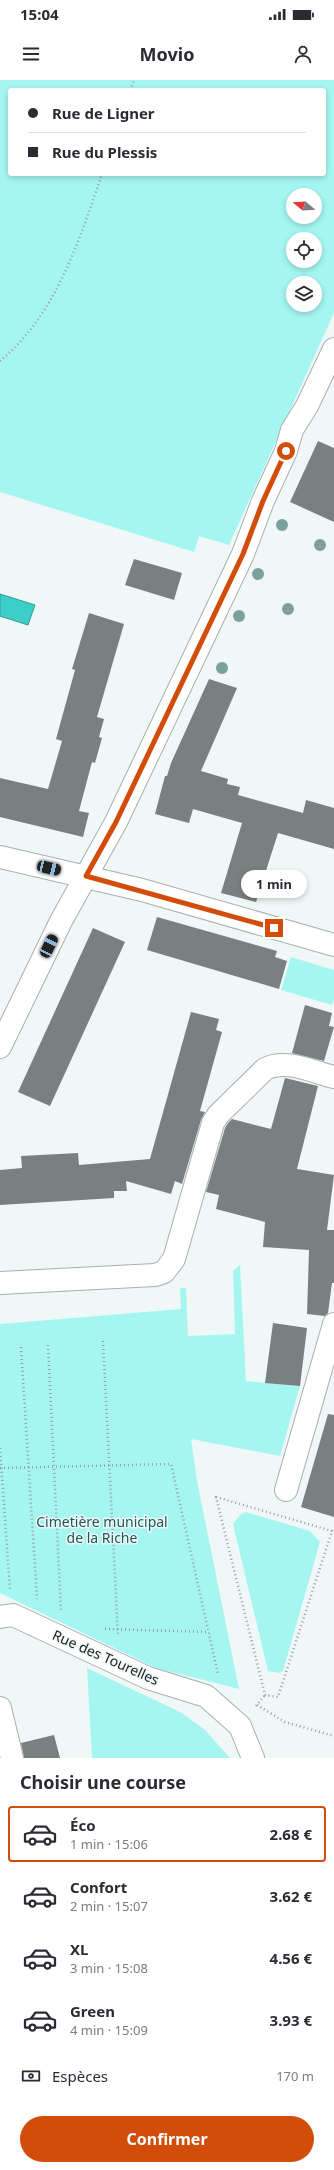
<!DOCTYPE html>
<html lang="fr">
<meta charset="utf-8">
<style>
:root{--surface:#fff;--page:#f2f2f3;--text:#2b2b33;--muted:#7c7c81;--line:#e1e1e2;--accent:#d24d09}
body{margin:0;font-family:"Noto Sans",sans-serif;background:var(--page);color:var(--text);height:100vh;display:flex;flex-direction:column;font-size:15px;white-space:nowrap}
*{box-sizing:border-box;margin:0}
p{font-size:13px;color:var(--muted)}
.icon{flex:none;width:22px;height:22px;fill:none;stroke:currentColor;stroke-width:2;stroke-linecap:round;stroke-linejoin:round}
.map{position:relative;height:1678px;overflow:hidden}
.details{display:flex;flex-direction:column;background:var(--surface);flex:1}
.details>*{flex:none}
.guide{position:absolute;left:8px;top:8px;width:318px;height:88px;border-radius:4px;box-shadow:0 2px 6px #0003;display:grid;align-content:center;height:88px;padding:0 20px;background:var(--surface)}
.needle{width:26px;rotate:288deg}
.buttons{position:absolute;left:286px;top:108px;display:grid;gap:8px}
.buttons a{display:grid;place-items:center;width:36px;height:36px;border-radius:50%;background:var(--surface);box-shadow:0 2px 6px #0003;font-size:20px}
.end{position:absolute;width:18px;height:18px;margin:-9px;border:5px solid #d24d09;background:#fff;box-shadow:0 0 0 2px #fff}
.from{border-radius:50%}
.bubble{position:absolute;height:28px;border-radius:14px;background:var(--surface);box-shadow:0 2px 6px #0003;font-size:13px;font-weight:700;line-height:28px;text-align:center}
.car{position:absolute;width:12px;height:24px;margin:-12px -6px;border-radius:5px;box-shadow:0 0 3px 1px #0007;background:linear-gradient(#222 24%,#8ab4d8 0 40%,#222 0 76%,#8ab4d8 0 86%,#222 0)}
.guide b{display:flex;align-items:center;gap:14px;height:38px;font-size:15px}
.guide b+b{border-top:1px solid var(--line)}
.guide i{width:10px;height:10px;background:var(--text)}
ul{padding:0;list-style:none}
li{display:flex;align-items:center;gap:12px;height:56px;margin:0 8px 6px;padding:0 12px;border:2px solid transparent;border-radius:4px}
li div{flex:1}
li b{display:block;font-size:15px}
li em{font-style:normal;font-weight:700}
li.active{border-color:var(--accent)}
li>.icon{width:36px;height:36px;stroke-width:1.5}
h2{padding:0 20px;font-size:18px;line-height:48px}
.pay{display:flex;align-items:center;gap:10px;height:44px;padding:0 20px;font-size:15px}
.pay p{margin-inline-start:auto}
.button{display:flex;gap:8px;margin-top:auto;padding:8px 20px}
.button a{flex:1;height:46px;border-radius:24px;background:var(--accent);color:#fff;font-size:16px;font-weight:700;line-height:46px;text-align:center}
.status{display:flex;justify-content:space-between;align-items:center;height:28px;padding:0 20px;background:var(--surface);direction:ltr}
.status svg{height:11px;fill:currentColor}
header{display:flex;justify-content:space-between;align-items:center;height:52px;padding:0 20px;background:var(--surface);font-size:18px;font-weight:700}
.map>svg:first-child{display:block}
.green{fill:#a5f6f1;fill-rule:evenodd}
.water{fill:#3ccfc8;stroke:#329a95}
.building{fill:#798080}
.lines{fill:none;stroke-linecap:round;stroke-linejoin:round}
.street-casing{stroke:#a7b0af;stroke-width:24}
.path{stroke:#979e9d;stroke-width:2.5;stroke-dasharray:1 3;stroke-linecap:butt}
.street{stroke:#fff;stroke-width:22}
.tree{fill:#7ca09e}
.route{stroke:#d24d09;stroke-width:5}
.labels{text-anchor:middle;dominant-baseline:central;stroke-width:3;stroke-linejoin:round;paint-order:stroke}
.park-label{font-size:14px;fill:#1d5856;stroke:#eff8f7}
.street-label{font-size:14px;fill:#1a1d1d;stroke:#eff8f7}
</style>
<div class="status"><b>15:04</b><svg viewBox="0 0 49 12"><path d="M0 12V9h3v3zM5 12V6h3v6zM10 12V3h3v9zM15 12V0h3v12zM26 1h20v11H26zM47 4h2v5h-2z"/></svg></div>
<header><svg class="icon" aria-label="menu" viewBox="0 0 24 24"><path d="M4 6h16M4 12h16M4 18h16"/></svg>Movio<svg class="icon" aria-label="person" viewBox="0 0 24 24"><circle cx="12" cy="8" r="4"/><path d="M4 21q1-7 8-7t8 7"/></svg></header>
<div class="map">
<svg width="334" height="1678" viewBox="0 0 334 1678">
<rect width="100%" height="100%" fill="#eff8f7"/>
<path class="green" d="M 0,0 L 334,0 L 334,233 L 229,465 L 199,456 L 194,472 L 0,412 ZM 10,10 L 324,10 L 324,94 L 10,94 ZM 293,115 L 315,115 L 315,137 L 293,137 ZM 293,159 L 315,159 L 315,181 L 293,181 ZM 293,203 L 315,203 L 315,225 L 293,225 Z
M 291,877 L 334,890 L 334,919 L 332,925 L 281,910 Z
M 240,1185 L 246,1301 L 300,1306 L 280,1376 L 191,1359 L 197,1401 L 239,1609 L 156,1588 L 0,1513 L 0,1244 L 181,1229 L 180,1208 L 186,1208 L 188,1256 L 235,1254 L 233,1191 Z
M 246,1432 L 310,1451 L 320,1462 L 283,1591 L 279,1593 L 268,1591 L 233,1444 L 240,1435 Z
M 87,1588 L 182,1633 L 205,1650 L 230,1678 L 92,1678 Z"/>
<path class="water" d="M 0,514 L 35,525 L 28,545 L 0,536 Z"/>
<path class="building" d="M 318,361 L 334,368 L 334,442 L 290,422 Z
M 134,479 L 182,493 L 174,520 L 125,505 Z
M 89,533 L 124,544 L 97,637 L 104,639 L 99,657 L 102,658 L 95,683 L 92,682 L 79,731 L 89,733 L 83,757 L 0,737 L 0,698 L 48,709 L 62,661 L 56,659 L 75,590 L 72,589 Z
M 209,599 L 237,608 L 201,691 L 228,699 L 227,704 L 240,707 L 238,715 L 303,733 L 306,720 L 334,728 L 334,769 L 278,753 L 256,822 L 221,813 L 242,743 L 193,729 L 189,743 L 155,734 L 165,696 L 167,696 L 171,683 Z
M 157,837 L 277,871 L 275,877 L 287,881 L 279,909 L 147,870 Z
M 93,848 L 125,862 L 50,1026 L 18,1012 Z
M 305,925 L 332,933 L 329,946 L 334,947 L 324,981 L 292,973 Z
M 191,932 L 219,939 L 216,950 L 222,952 L 200,1031 L 205,1032 L 201,1040 L 182,1104 L 175,1101 L 171,1114 L 126,1101 L 127,1111 L 114,1111 L 114,1118 L 0,1125 L 0,1090 L 22,1088 L 21,1076 L 78,1073 L 79,1085 L 150,1079 Z
M 285,998 L 318,1006 L 297,1089 L 334,1095 L 327,1150 L 334,1150 L 334,1203 L 332,1203 L 328,1233 L 325,1236 L 307,1234 L 309,1170 L 263,1167 L 265,1142 L 216,1129 L 219,1115 L 206,1112 L 225,1048 L 228,1043 L 232,1039 L 271,1049 Z
M 273,1243 L 307,1248 L 300,1306 L 265,1303 Z
M 328,1334 L 334,1335 L 334,1437 L 301,1427 Z
M 54,1655 L 60,1678 L 24,1678 L 21,1663 Z"/>
<g class="lines">
<defs>
<path id="street" d="M 0,777 L 142,810 L 334,865
M 0,967 L 61,841 L 116,742 L 243,474 L 263,421 L 286,371 L 292,350 L 307,326 L 334,269
M 0,1203 L 155,1195 L 164,1192 L 174,1179 L 213,1043 L 218,1035 L 265,989 C 285,978 313,992 334,997
M 286,1410 L 334,1244
M 0,1537 L 13,1535 L 148,1598 L 206,1616 L 240,1646 L 253,1678
M 0,1628 L 12,1678"/>
</defs>
<use href="#street" class="street-casing"/>
<path class="path" d="M 130,10 L 134,0
M 0,281 C 56,235 79,161 102,94
M 103,1261 L 118,1556
M 48,1265 L 61,1531
M 21,1267 L 37,1519
M 0,1368 L 10,1510
M 0,1388 L 171,1384 L 218,1594
M 216,1417 L 332,1451 L 278,1617 L 265,1615 Z
M 105,1549 L 209,1552
M 257,1625 L 285,1642 L 334,1656
M 256,1626 L 265,1615"/>
<use href="#street" class="street"/>
</g>
<g class="tree">
<circle cx="282" cy="445" r="6"/>
<circle cx="320" cy="465" r="6"/>
<circle cx="258" cy="494" r="6"/>
<circle cx="288" cy="529" r="6"/>
<circle cx="239" cy="536" r="6"/>
<circle cx="222" cy="588" r="6"/>
</g>
<g class="lines">
<path class="route" d="M 274,848 L 86,796 L 116,742 L 243,474 L 263,421 L 286,371"/>
</g>
<g class="labels">
<g class="park-label">
<text x="102" y="1441">Cimetière municipal<tspan x="102" dy="16">de la Riche</tspan></text>
</g>
<g class="street-label">
<text transform="translate(106 1577) rotate(24)">Rue des Tourelles</text>
</g>
</g>
</svg>
<div class="buttons">
<a><svg class="needle" viewBox="-14 -14 28 28"><path d="M0-13l5 13h-10z" fill="#e53935"/><path d="M0 13l5-13h-10z" fill="#7c7c81"/></svg></a>
<a><svg class="icon" aria-label="locate" viewBox="0 0 24 24"><circle cx="12" cy="12" r="6"/><path d="M12 2v4M12 18v4M2 12h4M18 12h4"/></svg></a>
<a><svg class="icon" aria-label="layers" viewBox="0 0 24 24"><path d="M12 4l9 5-9 5-9-5zM3 14l9 5 9-5"/></svg></a>
</div>
<i class="end from" style="left:286px;top:371px"></i>
<i class="end" style="left:274px;top:848px"></i>
<div class="bubble" style="left:241px;top:790px;width:66px">1 min</div>
<i class="car" style="left:49px;top:788px;rotate:103deg"></i>
<i class="car" style="left:49px;top:866px;rotate:26deg"></i>
<div class="guide">
<b><i class="from"></i>Rue de Ligner</b>
<b><i></i>Rue du Plessis</b>
</div>
</div>
<section class="details">
<h2>Choisir une course</h2>
<ul>
<li class="active"><svg class="icon" aria-label="car" viewBox="0 0 24 24"><path d="M5 17H2v-5l4-1 3-4h7l3 4 3 1v5h-3M9 17h6M6 11h13"/><circle cx="7" cy="17" r="2"/><circle cx="17" cy="17" r="2"/></svg><div><b>Éco</b><p>1 min · 15:06</p></div><em>2.68 €</em></li>
<li><svg class="icon" aria-label="car" viewBox="0 0 24 24"><path d="M5 17H2v-5l4-1 3-4h7l3 4 3 1v5h-3M9 17h6M6 11h13"/><circle cx="7" cy="17" r="2"/><circle cx="17" cy="17" r="2"/></svg><div><b>Confort</b><p>2 min · 15:07</p></div><em>3.62 €</em></li>
<li><svg class="icon" aria-label="car" viewBox="0 0 24 24"><path d="M5 17H2v-5l4-1 3-4h7l3 4 3 1v5h-3M9 17h6M6 11h13"/><circle cx="7" cy="17" r="2"/><circle cx="17" cy="17" r="2"/></svg><div><b>XL</b><p>3 min · 15:08</p></div><em>4.56 €</em></li>
<li><svg class="icon" aria-label="car" viewBox="0 0 24 24"><path d="M5 17H2v-5l4-1 3-4h7l3 4 3 1v5h-3M9 17h6M6 11h13"/><circle cx="7" cy="17" r="2"/><circle cx="17" cy="17" r="2"/></svg><div><b>Green</b><p>4 min · 15:09</p></div><em>3.93 €</em></li>
</ul>
<div class="pay"><svg class="icon" aria-label="cash" viewBox="0 0 24 24"><path d="M3 7h18v10H3z"/><circle cx="12" cy="12" r="2"/></svg>Espèces<p>170 m</p></div>
<div class="button"><a>Confirmer</a></div>
</section>
